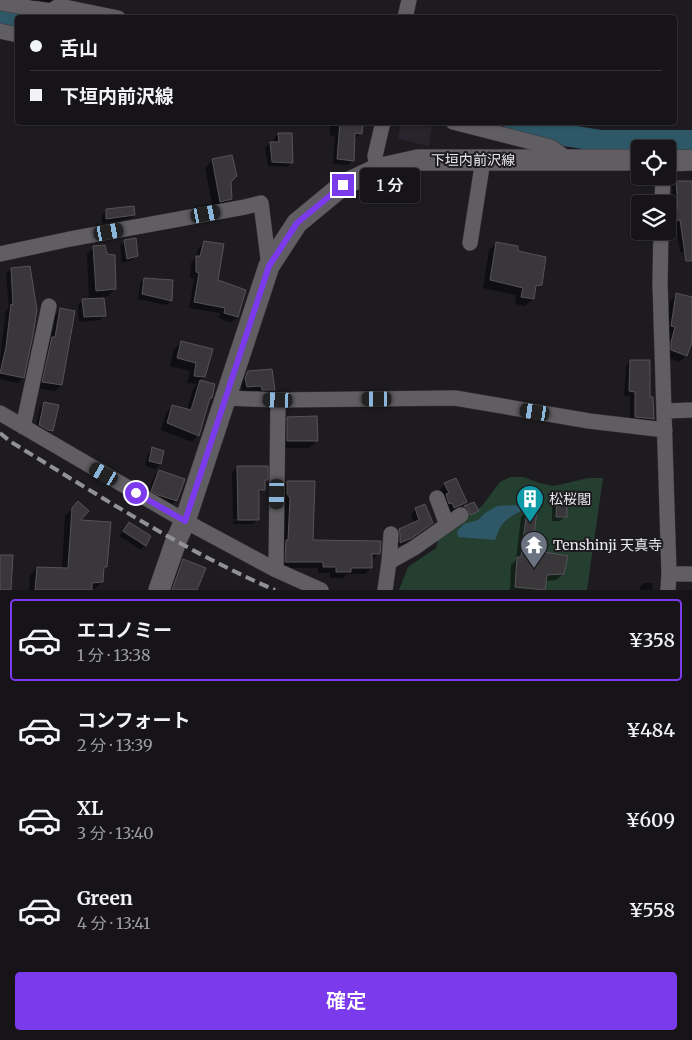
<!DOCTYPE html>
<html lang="ja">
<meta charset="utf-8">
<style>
:root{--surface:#161417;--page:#232124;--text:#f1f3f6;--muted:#9e9ea1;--line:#353336;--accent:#7c3aed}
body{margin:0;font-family:Merriweather,"Noto Sans JP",serif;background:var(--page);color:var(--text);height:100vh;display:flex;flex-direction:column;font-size:19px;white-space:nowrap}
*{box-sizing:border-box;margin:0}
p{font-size:16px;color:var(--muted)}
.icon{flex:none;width:28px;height:28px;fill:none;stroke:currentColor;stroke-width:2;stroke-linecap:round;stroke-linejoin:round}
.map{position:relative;height:590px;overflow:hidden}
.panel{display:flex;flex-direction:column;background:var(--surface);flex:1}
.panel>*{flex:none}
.hud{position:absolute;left:15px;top:15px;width:662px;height:110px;border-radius:5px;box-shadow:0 1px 4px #0004,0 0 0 1px var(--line);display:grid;align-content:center;height:110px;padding:0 15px;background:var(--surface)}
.tools{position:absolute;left:631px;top:140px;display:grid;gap:10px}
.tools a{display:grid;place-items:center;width:45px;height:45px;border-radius:5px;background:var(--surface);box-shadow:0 1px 4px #0004,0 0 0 1px var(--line);font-size:25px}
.end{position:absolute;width:22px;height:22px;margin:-11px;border:6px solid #7c3aed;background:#fff;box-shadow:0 0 0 2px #fff}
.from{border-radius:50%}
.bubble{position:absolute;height:35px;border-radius:5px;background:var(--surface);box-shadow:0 1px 4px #0004,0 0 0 1px var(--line);font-size:16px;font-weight:600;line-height:35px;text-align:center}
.car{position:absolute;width:15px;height:30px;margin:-15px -8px;border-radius:6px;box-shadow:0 0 4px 1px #0007;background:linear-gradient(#222 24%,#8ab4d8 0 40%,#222 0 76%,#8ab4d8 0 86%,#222 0)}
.hud b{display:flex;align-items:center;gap:18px;height:48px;font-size:19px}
.hud b+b{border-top:1px solid var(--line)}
.hud i{width:12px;height:12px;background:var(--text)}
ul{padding:9px 0 0;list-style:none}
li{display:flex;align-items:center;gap:15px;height:82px;margin:0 10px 8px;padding:0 5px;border:2px solid transparent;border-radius:5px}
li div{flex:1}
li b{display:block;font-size:19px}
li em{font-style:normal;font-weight:600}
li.active{border-color:var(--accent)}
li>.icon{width:45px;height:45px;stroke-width:1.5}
.cta{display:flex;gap:10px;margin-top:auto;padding:10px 15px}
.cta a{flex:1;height:58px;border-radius:5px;background:var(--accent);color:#fff;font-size:20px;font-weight:600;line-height:58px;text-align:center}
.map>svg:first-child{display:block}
.built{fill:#28232c}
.green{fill:#243f30}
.water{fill:#2e5868}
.shadow{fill:#0007}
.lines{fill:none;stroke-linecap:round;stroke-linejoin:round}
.river{stroke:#2e5868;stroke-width:22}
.building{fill:#3a373b;stroke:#565357}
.minor-casing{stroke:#3a383b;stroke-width:16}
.secondary-casing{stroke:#3a383b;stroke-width:22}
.minor{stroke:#615e63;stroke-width:15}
.secondary{stroke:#615e63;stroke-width:21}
.rail{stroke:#929194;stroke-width:4;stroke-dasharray:10 5;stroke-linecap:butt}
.route{stroke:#7c3aed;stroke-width:6}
.labels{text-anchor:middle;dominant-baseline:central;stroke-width:4;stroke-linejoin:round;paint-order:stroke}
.street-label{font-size:14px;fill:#e9e8eb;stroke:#1d1b1f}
.poi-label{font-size:14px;fill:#e9e8eb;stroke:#1d1b1f;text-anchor:start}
</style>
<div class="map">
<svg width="692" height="590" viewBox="0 0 692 590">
<rect width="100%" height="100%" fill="#1d1b1f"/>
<path class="built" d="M 401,123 L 408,123 L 432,127 L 429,146 L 398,139 Z"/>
<path class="green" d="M 510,477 L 523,477 L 540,483 L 554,486 L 588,478 L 603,478 L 587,590 L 399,590 L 408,567 L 436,548 L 439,537 L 455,524 L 482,506 L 500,482 Z"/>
<path class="water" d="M 515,505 L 520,507 L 521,511 C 504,520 502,522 495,540 L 458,537 L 457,531 L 464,524 L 478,520 L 485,513 L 497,506 Z"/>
<path class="shadow" d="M 38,0 L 53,0 L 48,2 Z
M 330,122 L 362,122 L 361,133 L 356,138 L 353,138 L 353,160 L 348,165 L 333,164 L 335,136 L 330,135 Z
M 278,134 L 292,162 L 287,167 L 268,166 L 265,148 L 270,143 L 274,143 L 274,139 Z
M 212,160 L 230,198 L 223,206 L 213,209 L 205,168 Z
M 677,182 L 692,182 L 692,253 L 680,252 L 676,224 L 668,225 L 668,215 L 671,212 L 674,212 L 672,187 Z
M 107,211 L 134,215 L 129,219 L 102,223 L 102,215 Z
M 125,242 L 137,255 L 132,260 L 122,263 L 120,246 Z
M 204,243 L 217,281 L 245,291 L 237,317 L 231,323 L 219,318 L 220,313 L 189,308 L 194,279 L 190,278 L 191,263 L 196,257 L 198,249 Z
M 497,243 L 516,252 L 541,284 L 534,291 L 533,299 L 525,306 L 515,304 L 516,295 L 483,288 L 489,250 Z
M 94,247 L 115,289 L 108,296 L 103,297 L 104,315 L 100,320 L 79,322 L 78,305 L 83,300 L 89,300 L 87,254 Z
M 11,269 L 32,335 L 23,378 L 18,383 L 0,379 L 0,360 L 6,310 L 9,308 L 6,274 Z
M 145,279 L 171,301 L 166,305 L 138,299 L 140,284 Z
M 676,295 L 692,298 L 692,338 L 686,356 L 679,362 L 665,356 L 665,350 L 670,333 L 665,332 L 670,301 Z
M 61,309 L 74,312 L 61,385 L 55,391 L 37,388 L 46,345 L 50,340 L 55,316 Z
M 181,342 L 211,349 L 204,377 L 199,381 L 214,385 L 208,400 L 198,435 L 192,442 L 161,430 L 166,413 L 172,406 L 187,410 L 193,389 L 197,384 L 187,383 L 190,371 L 170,366 L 174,349 Z
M 630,361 L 649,398 L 653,419 L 648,424 L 630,421 L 630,396 L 624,396 L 626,366 Z
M 271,370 L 273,390 L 269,395 L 257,394 L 257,390 L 242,391 L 241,384 L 243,377 L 248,372 Z
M 45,403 L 52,431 L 47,435 L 35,430 L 40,408 Z
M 288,418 L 317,441 L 309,448 L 280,448 L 280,426 Z
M 153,449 L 163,452 L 160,464 L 155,469 L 145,466 L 148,454 Z
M 237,468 L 266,480 L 264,482 L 264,489 L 259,494 L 257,494 L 257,519 L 253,524 L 233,524 L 233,521 L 254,521 L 254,518 L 233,519 L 232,472 Z
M 159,471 L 176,500 L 171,505 L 147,496 L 154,476 Z
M 287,482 L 311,542 L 379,553 L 373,559 L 371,559 L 371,568 L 365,574 L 347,574 L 343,578 L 330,578 L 330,573 L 318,573 L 318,568 L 280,568 L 282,545 L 284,504 L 282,500 L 281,488 Z
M 445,484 L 465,501 L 460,506 L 449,512 L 440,489 Z
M 557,499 L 565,516 L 560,521 L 552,521 L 552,504 Z
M 78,503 L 79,521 L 106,567 L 103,570 L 102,582 L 95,589 L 91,590 L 29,590 L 30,575 L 37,568 L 62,569 L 65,516 Z
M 473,503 L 475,512 L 468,516 L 463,509 Z
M 416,509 L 432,523 L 427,528 L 405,543 L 396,547 L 395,535 L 400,530 L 414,524 L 411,514 Z
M 528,510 L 532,537 L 543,553 L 563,574 L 556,580 L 545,581 L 544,590 L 510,590 L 511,565 L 516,560 L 521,517 Z
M 122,532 L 144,546 L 141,550 L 119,536 Z
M 183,561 L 196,590 L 174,590 L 182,565 L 180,565 L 171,590 L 170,590 L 178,566 Z
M 644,583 L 653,583 L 652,590 L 640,590 L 640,587 Z"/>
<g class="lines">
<path class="river" d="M 0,15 L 18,18
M 514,122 L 557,134 L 602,141 L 692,141"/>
</g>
<path class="building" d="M 340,122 L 363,122 L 362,134 L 355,133 L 354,161 L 337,159 Z
M 278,133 L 292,133 L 293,163 L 272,162 L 270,142 L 279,142 Z
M 232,155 L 237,176 L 231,182 L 232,199 L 220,202 L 212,159 Z
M 676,181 L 692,181 L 692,261 L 686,261 L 680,220 L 671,221 L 670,211 L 678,210 Z
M 134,206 L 135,215 L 106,219 L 106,209 Z
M 136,238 L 138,256 L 127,259 L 124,240 Z
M 204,241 L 224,244 L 218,280 L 246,290 L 238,317 L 224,313 L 225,308 L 194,302 L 199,273 L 196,272 L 196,256 L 200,256 Z
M 496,242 L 518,246 L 518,251 L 546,257 L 542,285 L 536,286 L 534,299 L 521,297 L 523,288 L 490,280 Z
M 105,245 L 107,254 L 115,255 L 116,289 L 96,291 L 93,246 Z
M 30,266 L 37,310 L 33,335 L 24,378 L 0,373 L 6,347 L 11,304 L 13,305 L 11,268 Z
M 144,278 L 173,280 L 172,301 L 142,294 Z
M 676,293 L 692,297 L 692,342 L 687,356 L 671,350 L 671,342 L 675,327 L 671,326 Z
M 104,298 L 106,316 L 84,317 L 82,299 Z
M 60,308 L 75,311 L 62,385 L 42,382 L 52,337 L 55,337 Z
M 181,341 L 213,349 L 205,377 L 194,376 L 196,363 L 177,358 Z
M 630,360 L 650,360 L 650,397 L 653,397 L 654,419 L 635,417 L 635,392 L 629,391 Z
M 272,369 L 275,390 L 262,390 L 261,386 L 247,387 L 245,378 L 248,371 Z
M 200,380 L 215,384 L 212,398 L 210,398 L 199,436 L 167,423 L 172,405 L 191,410 Z
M 44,402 L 59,405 L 53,431 L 48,430 L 39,425 Z
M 317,416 L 318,441 L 287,441 L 287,417 Z
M 152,447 L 164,451 L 161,464 L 149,461 Z
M 237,466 L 268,466 L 268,480 L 265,480 L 265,490 L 259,490 L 259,520 L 238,520 Z
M 159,470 L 185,479 L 177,501 L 158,495 L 151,491 Z
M 456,478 L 467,502 L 454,508 L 452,503 L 449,504 L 446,494 L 449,493 L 444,483 Z
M 287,481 L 315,481 L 313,540 L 381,541 L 380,554 L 372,554 L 372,568 L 351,568 L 351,572 L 336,572 L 336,567 L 323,567 L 323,562 L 285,562 L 286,540 L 288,540 L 290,498 L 287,494 Z
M 557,498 L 567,498 L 567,517 L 556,517 Z
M 78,501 L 89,511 L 81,520 L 111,522 L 107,567 L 104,567 L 103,582 L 92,583 L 92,590 L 35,590 L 37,567 L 68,568 L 72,508 Z
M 474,502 L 479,511 L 470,515 L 468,509 L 464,506 Z
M 425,504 L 433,523 L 412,538 L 400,543 L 400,534 L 399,529 L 419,520 L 415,508 Z
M 527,509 L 537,510 L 534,536 L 545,537 L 544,552 L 568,556 L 564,574 L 547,575 L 545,590 L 515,587 L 517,557 L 521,557 Z
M 129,522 L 151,536 L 146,546 L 123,531 Z
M 0,555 L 13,555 L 11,590 L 0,590 Z
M 183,559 L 206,568 L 197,590 L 172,590 Z"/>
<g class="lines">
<defs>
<path id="minor" d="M 0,3 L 30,8 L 51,11 L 59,6 L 118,18
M 405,18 L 409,0
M 0,31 L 18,35
M 453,122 L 551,147 L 569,160
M 377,169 L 375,156 L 383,122
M 662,204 L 663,176
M 661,231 L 660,283 L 669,574 L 668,590
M 470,243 L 483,160
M 0,254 L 70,239 L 245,207 L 261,203 L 269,266
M 226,398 L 278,400 L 455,398 L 589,421 L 665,430
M 665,411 L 692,410
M 0,413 L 185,521 L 276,570 L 321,590
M 23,427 L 49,306
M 437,498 L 447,525
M 389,562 L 414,548 L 461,515
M 276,570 L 278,400
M 669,574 L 692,574
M 385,590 L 389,562 L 391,534"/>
<path id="secondary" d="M 668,161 L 692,160
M 159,590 L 176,541 L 185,521 L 269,266 L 297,223 L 343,185 L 377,169 L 418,160 L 640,160"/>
</defs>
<use href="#minor" class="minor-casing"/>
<use href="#secondary" class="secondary-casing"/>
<use href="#minor" class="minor"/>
<use href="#secondary" class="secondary"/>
<path class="rail" d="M 0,433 L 11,442 C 97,494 182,550 275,590"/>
</g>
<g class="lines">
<path class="route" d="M 136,493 L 185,521 L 269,266 L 297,223 L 343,185"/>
</g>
<defs>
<symbol id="building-pin" viewBox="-11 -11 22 30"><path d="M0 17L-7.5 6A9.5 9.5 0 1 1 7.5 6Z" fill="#0f9aa8" stroke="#1d1b1f"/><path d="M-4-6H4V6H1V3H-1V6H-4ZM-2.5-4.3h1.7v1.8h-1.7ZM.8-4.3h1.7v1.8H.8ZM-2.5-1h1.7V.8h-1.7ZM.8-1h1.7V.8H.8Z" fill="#fff"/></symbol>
<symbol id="temple-pin" viewBox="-11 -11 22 30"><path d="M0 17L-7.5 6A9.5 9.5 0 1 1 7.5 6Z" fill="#6b7280" stroke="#1d1b1f"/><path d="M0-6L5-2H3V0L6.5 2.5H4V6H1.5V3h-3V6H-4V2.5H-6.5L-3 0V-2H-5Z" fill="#fff"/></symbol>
</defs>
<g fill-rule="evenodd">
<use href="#building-pin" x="514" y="483" width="32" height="43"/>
<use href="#temple-pin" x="518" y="529" width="32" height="43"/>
</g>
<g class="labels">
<g class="street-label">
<text x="473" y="160">下垣内前沢線</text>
</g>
<g class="poi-label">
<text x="549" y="499">松桜閣</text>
<text x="553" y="545">Tenshinji 天真寺</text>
</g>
</g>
</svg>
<div class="tools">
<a><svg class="icon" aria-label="locate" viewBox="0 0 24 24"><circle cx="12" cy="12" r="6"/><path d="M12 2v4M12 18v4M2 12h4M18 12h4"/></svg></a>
<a><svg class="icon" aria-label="layers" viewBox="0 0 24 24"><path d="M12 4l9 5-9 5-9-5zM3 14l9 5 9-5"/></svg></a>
</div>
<i class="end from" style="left:136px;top:493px"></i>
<i class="end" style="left:343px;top:185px"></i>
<div class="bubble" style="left:360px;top:168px;width:60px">1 分</div>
<i class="car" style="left:206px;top:214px;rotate:79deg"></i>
<i class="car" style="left:109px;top:232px;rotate:80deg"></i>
<i class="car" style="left:377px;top:399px;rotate:270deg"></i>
<i class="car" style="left:278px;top:400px;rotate:272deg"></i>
<i class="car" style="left:535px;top:412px;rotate:279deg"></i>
<i class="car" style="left:104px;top:474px;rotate:300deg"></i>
<i class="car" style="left:277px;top:494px;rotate:181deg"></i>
<div class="hud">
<b><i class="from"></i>舌山</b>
<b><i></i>下垣内前沢線</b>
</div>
</div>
<section class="panel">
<ul>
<li class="active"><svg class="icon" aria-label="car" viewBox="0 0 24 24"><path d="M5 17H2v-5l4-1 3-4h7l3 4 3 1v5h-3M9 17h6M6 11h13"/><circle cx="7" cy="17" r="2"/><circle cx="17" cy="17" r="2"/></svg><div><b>エコノミー</b><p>1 分 · 13:38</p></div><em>¥358</em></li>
<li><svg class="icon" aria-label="car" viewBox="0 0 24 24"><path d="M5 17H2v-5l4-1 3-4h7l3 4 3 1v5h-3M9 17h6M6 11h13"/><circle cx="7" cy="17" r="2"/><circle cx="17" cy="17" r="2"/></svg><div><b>コンフォート</b><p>2 分 · 13:39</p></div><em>¥484</em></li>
<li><svg class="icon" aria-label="car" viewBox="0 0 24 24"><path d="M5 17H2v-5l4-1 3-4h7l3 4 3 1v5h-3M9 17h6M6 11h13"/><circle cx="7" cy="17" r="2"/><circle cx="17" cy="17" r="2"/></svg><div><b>XL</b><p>3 分 · 13:40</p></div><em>¥609</em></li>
<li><svg class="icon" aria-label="car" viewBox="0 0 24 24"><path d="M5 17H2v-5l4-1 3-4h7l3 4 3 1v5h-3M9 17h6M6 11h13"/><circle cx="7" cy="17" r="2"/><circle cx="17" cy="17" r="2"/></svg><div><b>Green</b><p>4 分 · 13:41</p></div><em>¥558</em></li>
</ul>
<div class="cta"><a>確定</a></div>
</section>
